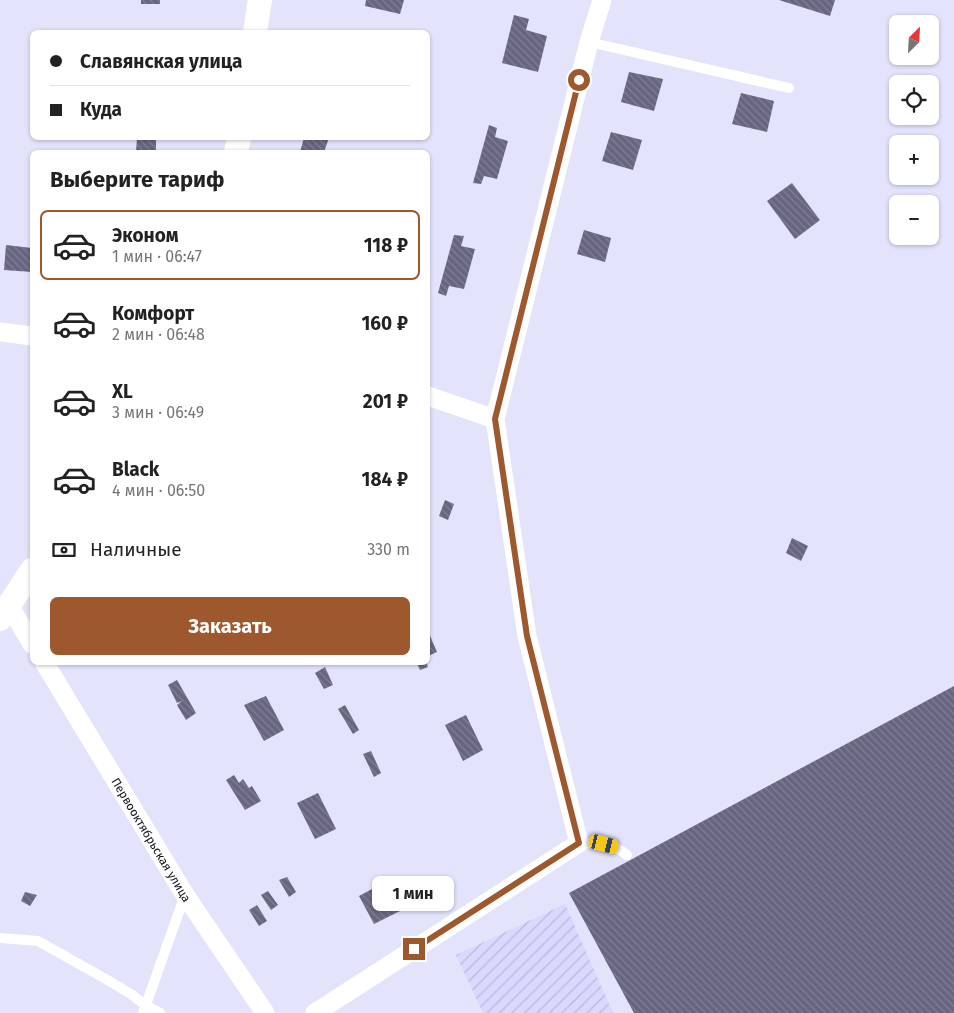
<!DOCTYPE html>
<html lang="ru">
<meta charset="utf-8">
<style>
:root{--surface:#fff;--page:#f2f2f2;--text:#222;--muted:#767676;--line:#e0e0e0;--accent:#9e582e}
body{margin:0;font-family:"Fira Sans",sans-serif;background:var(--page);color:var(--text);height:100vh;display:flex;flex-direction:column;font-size:19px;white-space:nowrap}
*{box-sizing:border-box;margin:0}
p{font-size:16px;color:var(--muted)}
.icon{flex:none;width:28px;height:28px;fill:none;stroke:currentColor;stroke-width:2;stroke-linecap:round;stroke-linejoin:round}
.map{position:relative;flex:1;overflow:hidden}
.drawer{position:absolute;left:30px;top:150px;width:400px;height:515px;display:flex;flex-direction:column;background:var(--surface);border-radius:8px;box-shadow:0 1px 4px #0004}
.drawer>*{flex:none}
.banner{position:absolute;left:30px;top:30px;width:400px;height:110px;border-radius:8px;box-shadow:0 1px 4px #0004;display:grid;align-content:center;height:110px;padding:0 20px;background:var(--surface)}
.needle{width:32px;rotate:24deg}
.tools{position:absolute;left:889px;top:15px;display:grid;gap:10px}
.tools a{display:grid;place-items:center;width:50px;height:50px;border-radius:8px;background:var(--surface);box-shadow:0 1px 4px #0004;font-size:25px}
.end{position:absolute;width:22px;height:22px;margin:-11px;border:6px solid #9e582e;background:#fff;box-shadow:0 0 0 2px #fff}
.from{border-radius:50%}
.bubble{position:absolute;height:35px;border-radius:8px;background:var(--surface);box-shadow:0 1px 4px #0004;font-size:16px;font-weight:700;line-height:35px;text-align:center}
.car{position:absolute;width:15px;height:30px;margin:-15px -8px;border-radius:6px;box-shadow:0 0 4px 1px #0007;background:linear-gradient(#f5c518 24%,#345 0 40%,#f5c518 0 76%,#345 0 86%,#f5c518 0)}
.banner b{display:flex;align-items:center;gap:18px;height:48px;font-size:19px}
.banner b+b{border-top:1px solid var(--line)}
.banner i{width:12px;height:12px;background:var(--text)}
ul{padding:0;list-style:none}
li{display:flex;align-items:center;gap:15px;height:70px;margin:0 10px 8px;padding:0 10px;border:2px solid transparent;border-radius:8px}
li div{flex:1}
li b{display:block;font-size:19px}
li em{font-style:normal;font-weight:700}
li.current{border-color:var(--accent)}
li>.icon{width:45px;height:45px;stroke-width:1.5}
h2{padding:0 20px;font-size:22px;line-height:60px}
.pay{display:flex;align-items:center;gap:12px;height:55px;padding:0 20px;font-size:19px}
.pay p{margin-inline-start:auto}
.action{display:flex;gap:10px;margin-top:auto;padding:10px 20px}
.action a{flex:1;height:58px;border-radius:8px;background:var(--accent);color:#fff;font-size:20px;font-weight:700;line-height:58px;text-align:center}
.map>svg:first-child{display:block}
.industrial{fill:url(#industrial-furrows)}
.building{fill:url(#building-back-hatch)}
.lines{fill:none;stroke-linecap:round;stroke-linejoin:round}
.service{stroke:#fff;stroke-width:10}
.minor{stroke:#fff;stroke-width:19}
.tertiary{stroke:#fff;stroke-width:24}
.route{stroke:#9e582e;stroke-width:6}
.labels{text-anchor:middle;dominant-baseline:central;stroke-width:4;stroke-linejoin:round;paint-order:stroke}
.street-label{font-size:12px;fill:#15141f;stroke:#fff}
</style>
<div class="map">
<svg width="954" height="1013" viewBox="0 0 954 1013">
<defs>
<pattern id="industrial-furrows" width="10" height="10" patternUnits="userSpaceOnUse" patternTransform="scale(1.25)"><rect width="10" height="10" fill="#dad8fe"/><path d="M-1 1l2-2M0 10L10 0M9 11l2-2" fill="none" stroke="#bab8d9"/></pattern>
<pattern id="building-back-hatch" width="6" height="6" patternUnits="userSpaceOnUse" patternTransform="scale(1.25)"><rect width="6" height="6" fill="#676681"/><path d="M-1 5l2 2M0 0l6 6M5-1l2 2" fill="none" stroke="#807f93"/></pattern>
</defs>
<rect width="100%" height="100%" fill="#e4e3fc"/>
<path class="industrial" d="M 565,904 L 613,1013 L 483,1013 L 456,955 Z"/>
<path class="building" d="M 141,0 L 160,0 L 160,4 L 141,4 Z
M 366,0 L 404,0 L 400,14 L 365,6 Z
M 779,0 L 835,0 L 830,16 Z
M 514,15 L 529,19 L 526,30 L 547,36 L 538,72 L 502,63 Z
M 629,72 L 663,79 L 654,111 L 621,102 Z
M 741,93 L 774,101 L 767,132 L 732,124 Z
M 489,125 L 497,128 L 495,137 L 508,141 L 497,179 L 484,176 L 481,184 L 473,183 Z
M 611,132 L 642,140 L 633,170 L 602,161 Z
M 137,138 L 156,138 L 156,152 L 136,152 Z
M 304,138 L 329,138 L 324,152 L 300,152 Z
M 792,183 L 820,220 L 795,239 L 767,201 Z
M 584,230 L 611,238 L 605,262 L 577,254 Z
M 454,235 L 464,236 L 461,246 L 475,249 L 464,289 L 449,286 L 446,296 L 438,293 Z
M 6,245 L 32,248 L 32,272 L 4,270 Z
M 445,500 L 454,504 L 448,520 L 439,516 Z
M 792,538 L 808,546 L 801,561 L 786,553 Z
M 428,631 L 437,652 L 428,656 Z
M 416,662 L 426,662 L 428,667 L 420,670 Z
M 325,667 L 333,685 L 324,689 L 315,673 Z
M 177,680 L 196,713 L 186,720 L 177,705 L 182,701 L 177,703 L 168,685 Z
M 954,686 L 954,1013 L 634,1013 L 569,893 Z
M 266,696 L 284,730 L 264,741 L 244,705 Z
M 345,705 L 359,730 L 353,734 L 338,709 Z
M 466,715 L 483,750 L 463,761 L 445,725 Z
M 371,751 L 381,773 L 374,777 L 363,754 Z
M 234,775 L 239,783 L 243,779 L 249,788 L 252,786 L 261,801 L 245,810 L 226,780 Z
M 318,793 L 336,829 L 315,839 L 297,803 Z
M 287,877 L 296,892 L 289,897 L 279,880 Z
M 385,882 L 400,911 L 374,924 L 359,896 Z
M 268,891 L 278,905 L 271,910 L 261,895 Z
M 25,892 L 37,895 L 30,906 L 21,901 Z
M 257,905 L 267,921 L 259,926 L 249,910 Z"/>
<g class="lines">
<path class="service" d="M 589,42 L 789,88
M 579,843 C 600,844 610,842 627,855
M 0,938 L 38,941 L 104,978 L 131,994 L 145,1005 L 160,1013
M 143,1013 L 185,895"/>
<path class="minor" d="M 0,332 L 32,336
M 428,396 L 495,419
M 9,605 L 32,644
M 44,662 L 185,895 L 265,1013
M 315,1013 L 579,843 L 527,636 L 495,419 L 589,42 L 602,0"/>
<path class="tertiary" d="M 255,32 L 260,0
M 236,152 L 239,138
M 0,619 L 32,570"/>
</g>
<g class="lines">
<path class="route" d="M 414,949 L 579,843 L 527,636 L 495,419 L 579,80"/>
</g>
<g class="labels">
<g class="street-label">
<text transform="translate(151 840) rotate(59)">Первооктябрьская улица</text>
</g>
</g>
</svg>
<div class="tools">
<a><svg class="needle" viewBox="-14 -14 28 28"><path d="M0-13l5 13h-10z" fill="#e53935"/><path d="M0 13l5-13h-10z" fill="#767676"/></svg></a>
<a><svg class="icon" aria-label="locate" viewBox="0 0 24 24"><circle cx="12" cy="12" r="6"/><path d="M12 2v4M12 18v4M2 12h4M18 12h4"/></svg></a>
<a>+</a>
<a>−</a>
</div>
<i class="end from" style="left:579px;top:80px"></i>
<i class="end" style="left:414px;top:949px"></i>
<div class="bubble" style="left:372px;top:876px;width:82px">1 мин</div>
<i class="car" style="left:604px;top:844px;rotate:104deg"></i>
<div class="banner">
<b><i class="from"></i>Славянская улица</b>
<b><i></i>Куда</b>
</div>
<section class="drawer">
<h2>Выберите тариф</h2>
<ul>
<li class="current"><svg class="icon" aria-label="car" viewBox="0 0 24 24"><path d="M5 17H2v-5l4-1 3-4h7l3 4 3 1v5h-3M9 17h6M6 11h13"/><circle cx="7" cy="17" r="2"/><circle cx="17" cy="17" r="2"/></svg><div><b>Эконом</b><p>1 мин · 06:47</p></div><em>118 ₽</em></li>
<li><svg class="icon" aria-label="car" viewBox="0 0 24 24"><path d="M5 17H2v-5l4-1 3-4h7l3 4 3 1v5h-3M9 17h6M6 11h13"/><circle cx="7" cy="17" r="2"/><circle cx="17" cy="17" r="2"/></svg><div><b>Комфорт</b><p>2 мин · 06:48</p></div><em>160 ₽</em></li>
<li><svg class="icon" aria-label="car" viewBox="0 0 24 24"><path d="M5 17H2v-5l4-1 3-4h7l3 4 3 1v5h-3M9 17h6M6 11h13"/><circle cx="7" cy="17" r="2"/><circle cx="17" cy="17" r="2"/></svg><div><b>XL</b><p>3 мин · 06:49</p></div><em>201 ₽</em></li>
<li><svg class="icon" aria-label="car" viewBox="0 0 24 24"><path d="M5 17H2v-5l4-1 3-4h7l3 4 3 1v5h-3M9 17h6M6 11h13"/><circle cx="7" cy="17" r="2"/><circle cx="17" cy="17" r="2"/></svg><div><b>Black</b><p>4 мин · 06:50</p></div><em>184 ₽</em></li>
</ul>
<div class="pay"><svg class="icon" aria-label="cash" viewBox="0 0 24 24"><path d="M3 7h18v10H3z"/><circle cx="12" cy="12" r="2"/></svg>Наличные<p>330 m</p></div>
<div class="action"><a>Заказать</a></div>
</section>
</div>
